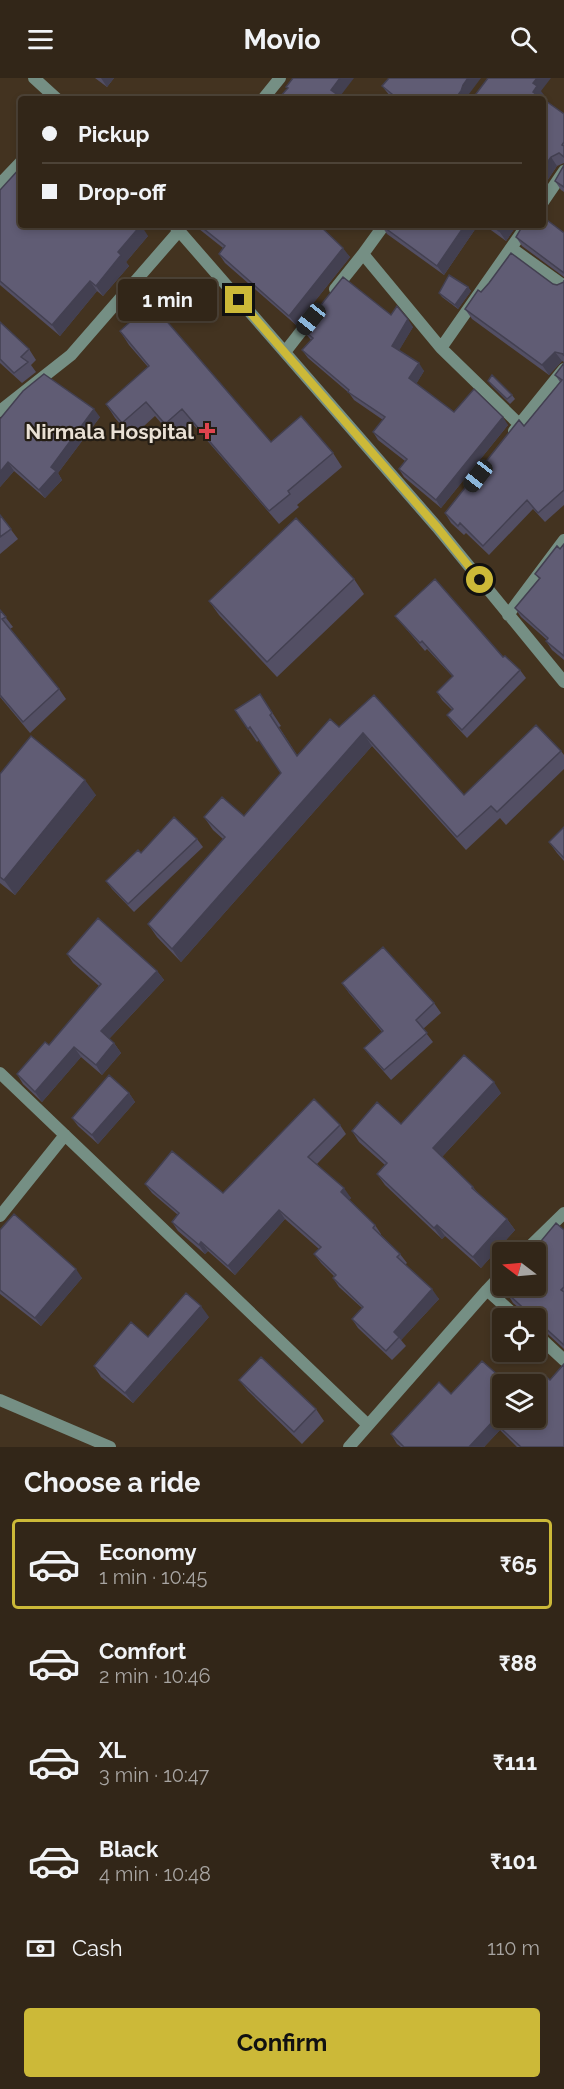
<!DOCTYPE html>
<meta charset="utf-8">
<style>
:root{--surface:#322618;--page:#3a2e21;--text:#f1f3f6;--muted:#a8a5a2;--line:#4d4337;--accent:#ccb938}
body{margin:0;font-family:Raleway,sans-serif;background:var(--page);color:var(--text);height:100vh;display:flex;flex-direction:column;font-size:22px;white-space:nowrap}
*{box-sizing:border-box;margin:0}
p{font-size:20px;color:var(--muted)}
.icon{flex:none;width:33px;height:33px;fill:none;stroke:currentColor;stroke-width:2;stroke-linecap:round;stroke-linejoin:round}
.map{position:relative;height:1369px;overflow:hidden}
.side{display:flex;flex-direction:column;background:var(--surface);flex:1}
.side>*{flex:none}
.hud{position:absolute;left:18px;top:18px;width:528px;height:132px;border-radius:6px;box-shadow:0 3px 9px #0003,0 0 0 2px var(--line);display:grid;align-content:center;height:132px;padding:0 24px;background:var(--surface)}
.needle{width:39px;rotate:286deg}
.fabs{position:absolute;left:492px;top:1164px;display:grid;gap:12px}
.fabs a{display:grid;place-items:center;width:54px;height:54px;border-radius:6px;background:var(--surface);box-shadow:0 3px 9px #0003,0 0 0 2px var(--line);font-size:30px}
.end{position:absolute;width:27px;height:27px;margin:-14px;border:8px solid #ccb938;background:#111;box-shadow:0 0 0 3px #111}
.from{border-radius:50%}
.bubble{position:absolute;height:42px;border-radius:6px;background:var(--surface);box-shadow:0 3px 9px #0003,0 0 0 2px var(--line);font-size:20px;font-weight:700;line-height:42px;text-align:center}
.car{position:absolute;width:18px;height:36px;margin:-18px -9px;border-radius:8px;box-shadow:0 0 4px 2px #0007;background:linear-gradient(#222 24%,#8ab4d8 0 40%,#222 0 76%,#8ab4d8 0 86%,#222 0)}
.hud b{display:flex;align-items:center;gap:21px;height:57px;font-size:22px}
.hud b+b{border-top:2px solid var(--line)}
.hud i{width:15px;height:15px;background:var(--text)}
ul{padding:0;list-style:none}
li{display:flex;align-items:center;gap:18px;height:90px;margin:0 12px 9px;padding:0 12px;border:3px solid transparent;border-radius:6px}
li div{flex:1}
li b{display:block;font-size:22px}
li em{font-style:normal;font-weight:700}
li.selected{border-color:var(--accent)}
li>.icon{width:54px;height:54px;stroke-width:1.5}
h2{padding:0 24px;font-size:27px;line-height:72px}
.pay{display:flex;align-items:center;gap:15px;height:66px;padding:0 24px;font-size:22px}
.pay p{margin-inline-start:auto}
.primary-button{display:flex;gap:12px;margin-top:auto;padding:12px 24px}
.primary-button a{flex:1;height:69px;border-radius:6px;background:var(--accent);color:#111;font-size:24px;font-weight:700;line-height:69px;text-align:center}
header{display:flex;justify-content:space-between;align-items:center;height:78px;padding:0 24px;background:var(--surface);font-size:27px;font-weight:700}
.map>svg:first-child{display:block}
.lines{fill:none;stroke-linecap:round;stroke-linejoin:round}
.street{stroke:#758f84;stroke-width:12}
.wall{fill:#534f64}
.shaded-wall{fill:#434051}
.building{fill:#605c74;stroke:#434051;stroke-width:1.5}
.route{stroke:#ccb938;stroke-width:8}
.health-dot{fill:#e0444e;stroke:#241d14;stroke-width:2}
.labels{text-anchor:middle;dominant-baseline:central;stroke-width:4.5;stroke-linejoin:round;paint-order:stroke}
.poi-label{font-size:21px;font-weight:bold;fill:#eae1d5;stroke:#241d14;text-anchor:end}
</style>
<header><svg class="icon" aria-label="menu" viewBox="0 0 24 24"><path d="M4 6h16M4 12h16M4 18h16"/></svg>Movio<svg class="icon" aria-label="search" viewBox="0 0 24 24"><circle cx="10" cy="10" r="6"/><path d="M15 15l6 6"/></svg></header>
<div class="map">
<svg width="564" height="1369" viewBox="0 0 564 1369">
<rect width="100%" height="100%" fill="#433320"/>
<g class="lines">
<path class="street" d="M 34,0 L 57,21
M 263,21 L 280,0
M 0,106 L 21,84
M 543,124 L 564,93
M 174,147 L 437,449 L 564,604
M 511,170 L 564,208
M 363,176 L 384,147
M 335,211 L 363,176 L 441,270
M 285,274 L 313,238
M 0,333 L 71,277 L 179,153
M 519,346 L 441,270 L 527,147
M 514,353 L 564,291
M 508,537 L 564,462
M 0,995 L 368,1347
M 0,1138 L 65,1057
M 524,1174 L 564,1135
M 502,1196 L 487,1212 L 518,1240
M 536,1256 L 564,1282
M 0,1322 L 110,1369
M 349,1369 L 487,1212"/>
</g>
<path class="wall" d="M 95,0 L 114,0 L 107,9 Z
M 382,8 L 469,16 L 390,18 Z
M 543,21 L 564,36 L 564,85 L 557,88 L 543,109 Z
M 564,87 L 564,114 L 561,112 L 555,103 Z
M 0,112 L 148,158 L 126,184 L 129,188 L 103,218 L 97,213 L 60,258 L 0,207 Z
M 194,147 L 319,147 L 350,179 L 296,247 L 225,185 L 219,176 L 223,170 Z
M 381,147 L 478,147 L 444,197 L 387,156 Z
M 484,147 L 517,147 L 506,163 Z
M 564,155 L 564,199 L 522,168 L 516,159 Z
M 564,202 L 564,284 L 562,283 L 549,297 L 472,241 L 465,231 L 481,214 L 553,206 L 557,207 L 564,204 Z
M 468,209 L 471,213 L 458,231 L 442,219 L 439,215 Z
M 391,237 L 413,249 L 399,272 L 424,293 L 416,306 L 454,334 L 508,347 L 441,430 L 404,399 L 399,391 L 405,383 L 378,362 L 373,354 L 383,342 L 354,322 L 349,315 L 308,280 L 302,272 L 311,262 L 302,251 Z
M 0,244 L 29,271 L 36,282 L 31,287 L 36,294 L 22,305 L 0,285 Z
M 120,253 L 271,364 L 333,375 L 342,389 L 297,427 L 299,429 L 279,446 L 192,345 L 174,360 L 155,338 L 132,359 L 115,340 L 106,326 L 148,289 L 129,267 Z
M 564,285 L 564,427 L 545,444 L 533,431 L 489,477 L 466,455 L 464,457 L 451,445 L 445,435 L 524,348 L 560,304 L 555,297 Z
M 488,303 L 512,317 L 515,321 L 510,326 L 491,307 Z
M 100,339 L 58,395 L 62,402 L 45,420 L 14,393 L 0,409 L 0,341 Z
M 0,437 L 18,461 L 0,476 Z
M 564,466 L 564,582 L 552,572 L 546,563 L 547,562 L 521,539 L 515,530 L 539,501 L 535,496 L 560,471 Z
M 354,501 L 364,516 L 277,599 L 219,537 L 209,523 Z
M 0,532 L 13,549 L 10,551 L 59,611 L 66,621 L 30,655 L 0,619 Z
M 395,538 L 503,579 L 520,592 L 526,600 L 467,660 L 453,645 L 447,637 L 452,632 L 442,622 L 437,614 L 453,599 L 427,571 L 425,573 Z
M 260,616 L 281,648 L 279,649 L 297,677 L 339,649 L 374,617 L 464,717 L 561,673 L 564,677 L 564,691 L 506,747 L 500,740 L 466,772 L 372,668 L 181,884 L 157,859 L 148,846 L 223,761 L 213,752 L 204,739 L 244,738 L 281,695 L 259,662 L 257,664 L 248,651 Z
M 0,696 L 96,717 L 15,817 L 0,805 Z
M 564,749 L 564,783 L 557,775 L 549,764 Z
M 197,761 L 203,769 L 134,834 L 112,811 L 106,803 L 141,775 Z
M 67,876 L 157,893 L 164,902 L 109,961 L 114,965 L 121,975 L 102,997 L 81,979 L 42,1024 L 23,1006 L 17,996 L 49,967 L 99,908 L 73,885 Z
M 342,905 L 434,925 L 441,935 L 423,951 L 433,964 L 391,1002 L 371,979 L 364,970 L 382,954 L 349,915 Z
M 129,1015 L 135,1024 L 98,1066 L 78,1048 L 72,1040 Z
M 501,1015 L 442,1079 L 473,1109 L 478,1115 L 507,1141 L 515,1152 L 481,1190 L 445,1158 L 442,1161 L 385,1107 L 377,1096 L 385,1087 L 359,1064 L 352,1053 L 401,1046 Z
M 340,1047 L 346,1056 L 317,1086 L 351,1120 L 349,1122 L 375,1147 L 381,1156 L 381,1157 L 400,1176 L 407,1185 L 405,1187 L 439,1221 L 401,1262 L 406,1268 L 392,1282 L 358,1250 L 352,1241 L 362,1230 L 339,1209 L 333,1200 L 334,1198 L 321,1185 L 314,1176 L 319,1171 L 285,1141 L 235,1197 L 208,1173 L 205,1176 L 178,1153 L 172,1144 L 178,1137 L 152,1115 L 145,1106 L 223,1115 Z
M 0,1152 L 82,1200 L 41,1248 L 0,1216 Z
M 564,1152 L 564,1271 L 536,1245 L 536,1240 L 531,1240 L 513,1225 L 507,1215 L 536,1180 L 536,1174 Z
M 209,1239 L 133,1325 L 101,1299 L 94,1288 L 148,1259 Z
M 239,1302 L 316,1331 L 324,1343 L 302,1366 L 248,1313 Z
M 451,1316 L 564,1369 L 517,1369 L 500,1352 L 484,1369 L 401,1369 L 397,1366 L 391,1356 Z"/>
<path class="shaded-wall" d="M 101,0 L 114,0 L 107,9 Z
M 340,0 L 354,0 L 338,21 L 331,12 Z
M 468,0 L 481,0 L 469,16 L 468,21 L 455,21 Z
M 537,0 L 551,0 L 541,13 L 544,17 L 541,21 L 533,14 L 533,5 Z
M 551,79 L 557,88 L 543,109 L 543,90 Z
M 141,147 L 148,158 L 126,184 L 129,188 L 103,218 L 96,208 L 118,174 Z
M 465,147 L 478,147 L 444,197 L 437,188 Z
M 504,147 L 517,147 L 506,163 L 499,153 Z
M 343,170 L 350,179 L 296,247 L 289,238 Z
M 90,203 L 97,213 L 60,258 L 52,247 Z
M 468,209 L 471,213 L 458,231 L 455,227 Z
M 408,241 L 413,249 L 397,276 L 392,268 Z
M 555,274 L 562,283 L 549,297 L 542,287 Z
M 419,285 L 424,293 L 415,308 L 409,300 Z
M 94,331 L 100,339 L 58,395 L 62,402 L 45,420 L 39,412 L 51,389 Z
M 503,339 L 508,347 L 441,430 L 436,422 Z
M 8,384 L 14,393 L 0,409 L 0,394 Z
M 363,655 L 372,668 L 181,884 L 172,871 Z
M 85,702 L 96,717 L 15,817 L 4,802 Z
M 157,893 L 164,902 L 107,963 L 101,953 Z
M 114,965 L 121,975 L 102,997 L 96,987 Z
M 74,969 L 81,979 L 42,1024 L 35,1014 Z
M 494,1004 L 501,1015 L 440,1081 L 433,1070 Z
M 129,1015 L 135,1024 L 98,1066 L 92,1057 Z
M 344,1110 L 351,1120 L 347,1123 L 341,1114 Z
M 279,1132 L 285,1141 L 235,1197 L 228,1188 Z
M 507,1141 L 515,1152 L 481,1190 L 473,1179 Z
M 437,1147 L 445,1158 L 442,1161 L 434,1150 Z
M 201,1164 L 208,1173 L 205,1176 L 199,1167 Z
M 76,1191 L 82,1200 L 41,1248 L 35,1240 Z
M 432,1211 L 439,1221 L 401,1262 L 394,1254 Z
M 201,1228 L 209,1239 L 133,1325 L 125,1315 Z
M 493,1343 L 500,1352 L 484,1369 L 469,1369 Z"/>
<path class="building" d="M 293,0 L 340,0 L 331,12 L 342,20 L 341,21 L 278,21 L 288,10 L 286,9 Z
M 389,0 L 468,0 L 463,7 L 461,13 L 455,21 L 388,21 L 392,16 L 382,8 Z
M 488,0 L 537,0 L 533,5 L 537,8 L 533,14 L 543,21 L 474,21 L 471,19 L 476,16 Z
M 543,21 L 564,36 L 564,64 L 562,67 L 564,68 L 564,79 L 559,75 L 551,79 L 543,90 Z
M 564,87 L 564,109 L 555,103 Z
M 21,89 L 21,147 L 141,147 L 118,174 L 121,177 L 96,208 L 90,203 L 52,247 L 0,203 L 0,112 Z
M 543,139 L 564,155 L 564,195 L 516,159 L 523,147 L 543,147 Z
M 199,147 L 319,147 L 343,170 L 289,238 L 219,176 L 225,168 Z
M 381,147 L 465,147 L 437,188 Z
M 491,147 L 504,147 L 499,153 Z
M 511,175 L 553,206 L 557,207 L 564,204 L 564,202 L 564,278 L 563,276 L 555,274 L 542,287 L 465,231 L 478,212 L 481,214 L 489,205 Z
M 449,197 L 468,209 L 455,227 L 439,215 Z
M 343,199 L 391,237 L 397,228 L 408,241 L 392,268 L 419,285 L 409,300 L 454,334 L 474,311 L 503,339 L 436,422 L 399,391 L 407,381 L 373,354 L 385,339 L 348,314 L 349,312 L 302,272 L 313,260 L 302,251 Z
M 151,225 L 271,364 L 301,338 L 333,375 L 288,413 L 290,416 L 269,433 L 182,331 L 165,346 L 146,324 L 122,345 L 106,326 L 149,288 L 120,253 Z
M 0,244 L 29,271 L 21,279 L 28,284 L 14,295 L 0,281 Z
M 564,285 L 564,412 L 538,435 L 527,422 L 483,468 L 460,445 L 458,448 L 445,435 L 519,342 L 524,348 L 562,302 L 555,297 Z
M 44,296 L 94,331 L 51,389 L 56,393 L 39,412 L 8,384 L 0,394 L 0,341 L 23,313 Z
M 492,297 L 512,317 L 507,321 L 488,303 Z
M 0,437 L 11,451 L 0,459 Z
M 296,440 L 354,501 L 267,584 L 209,523 Z
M 564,466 L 564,578 L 546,563 L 548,560 L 515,530 L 540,500 L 535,496 L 557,468 L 560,471 Z
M 435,501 L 503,579 L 505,578 L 520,592 L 462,652 L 447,637 L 453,631 L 437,614 L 453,598 L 422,563 L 420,565 L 395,538 Z
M 0,532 L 6,539 L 2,541 L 59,611 L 23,644 L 0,617 Z
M 260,616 L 272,635 L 270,637 L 297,678 L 330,641 L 339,649 L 374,617 L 464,717 L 536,647 L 561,673 L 497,734 L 491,728 L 457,759 L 363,655 L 172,871 L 148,846 L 225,759 L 204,739 L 222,719 L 244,738 L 281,695 L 250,649 L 248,651 L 235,632 Z
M 31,658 L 85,702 L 4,802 L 0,799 L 0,696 Z
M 174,739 L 197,761 L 128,826 L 106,803 L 138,772 L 141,775 Z
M 564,749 L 564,780 L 549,764 Z
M 98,840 L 157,893 L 101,953 L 114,965 L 96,987 L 74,969 L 35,1014 L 17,996 L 45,964 L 49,967 L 101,906 L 67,876 Z
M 383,869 L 434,925 L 416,942 L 427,955 L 384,992 L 364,970 L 383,953 L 342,905 Z
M 464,977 L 494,1004 L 433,1070 L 473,1109 L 472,1110 L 507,1141 L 473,1179 L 437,1147 L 434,1150 L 377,1096 L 387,1085 L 352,1053 L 377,1024 L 401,1046 Z
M 109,997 L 129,1015 L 92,1057 L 72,1040 Z
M 314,1021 L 340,1047 L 308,1079 L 344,1110 L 341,1114 L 375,1147 L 373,1150 L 400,1176 L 397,1179 L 432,1211 L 394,1254 L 399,1259 L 386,1273 L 352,1241 L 363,1229 L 333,1200 L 336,1197 L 314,1176 L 321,1169 L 279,1132 L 228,1188 L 201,1164 L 199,1167 L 172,1144 L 179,1135 L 145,1106 L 172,1073 L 223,1115 Z
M 14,1136 L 76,1191 L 35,1240 L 0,1212 L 0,1152 Z
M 556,1145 L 564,1152 L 564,1209 L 561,1212 L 564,1214 L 564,1267 L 507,1215 L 513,1208 L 536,1208 L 536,1181 L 538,1179 L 536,1177 L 536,1174 L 532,1174 Z
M 186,1215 L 201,1228 L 125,1315 L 94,1288 L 131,1244 L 148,1259 Z
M 261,1279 L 316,1331 L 294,1354 L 239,1302 Z
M 482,1283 L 508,1306 L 502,1306 L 502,1340 L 536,1340 L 536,1306 L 533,1306 L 543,1296 L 550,1302 L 564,1286 L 564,1369 L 521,1369 L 493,1343 L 469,1369 L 404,1369 L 391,1356 L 439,1304 L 451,1316 Z"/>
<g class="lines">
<path class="route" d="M 239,222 L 437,449 L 480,502"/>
</g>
<path class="health-dot" d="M204 344h6v6h6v6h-6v6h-6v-6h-6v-6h6z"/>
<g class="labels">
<g class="poi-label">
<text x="194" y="353">Nirmala Hospital</text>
</g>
</g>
</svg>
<div class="fabs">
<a><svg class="needle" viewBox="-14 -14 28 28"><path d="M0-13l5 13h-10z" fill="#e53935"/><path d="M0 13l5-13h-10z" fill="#a8a5a2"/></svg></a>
<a><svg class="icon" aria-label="locate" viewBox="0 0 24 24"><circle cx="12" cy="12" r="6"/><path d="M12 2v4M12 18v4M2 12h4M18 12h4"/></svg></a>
<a><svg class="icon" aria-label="layers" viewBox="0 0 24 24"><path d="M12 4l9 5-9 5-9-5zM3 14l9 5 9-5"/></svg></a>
</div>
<i class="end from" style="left:480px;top:502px"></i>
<i class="end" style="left:239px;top:222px"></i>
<div class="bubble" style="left:118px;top:201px;width:99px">1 min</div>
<i class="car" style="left:311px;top:241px;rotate:219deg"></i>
<i class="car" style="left:478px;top:398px;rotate:218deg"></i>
<div class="hud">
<b><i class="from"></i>Pickup</b>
<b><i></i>Drop-off</b>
</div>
</div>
<section class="side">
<h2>Choose a ride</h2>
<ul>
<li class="selected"><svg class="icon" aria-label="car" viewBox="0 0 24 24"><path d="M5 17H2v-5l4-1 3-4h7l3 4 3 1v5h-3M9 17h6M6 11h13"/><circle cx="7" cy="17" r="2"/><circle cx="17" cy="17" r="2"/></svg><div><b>Economy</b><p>1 min · 10:45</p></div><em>₹65</em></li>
<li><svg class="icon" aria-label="car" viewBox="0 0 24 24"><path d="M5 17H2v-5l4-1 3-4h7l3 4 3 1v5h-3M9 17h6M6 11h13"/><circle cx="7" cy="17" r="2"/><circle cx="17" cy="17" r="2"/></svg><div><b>Comfort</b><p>2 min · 10:46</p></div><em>₹88</em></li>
<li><svg class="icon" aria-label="car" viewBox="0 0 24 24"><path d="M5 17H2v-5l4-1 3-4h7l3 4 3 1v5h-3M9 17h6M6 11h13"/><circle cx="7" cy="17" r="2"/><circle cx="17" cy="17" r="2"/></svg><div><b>XL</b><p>3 min · 10:47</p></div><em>₹111</em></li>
<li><svg class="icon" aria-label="car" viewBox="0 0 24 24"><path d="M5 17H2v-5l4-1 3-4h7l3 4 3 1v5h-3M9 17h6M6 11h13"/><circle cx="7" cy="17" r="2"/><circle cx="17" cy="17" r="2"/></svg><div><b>Black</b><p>4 min · 10:48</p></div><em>₹101</em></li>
</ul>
<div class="pay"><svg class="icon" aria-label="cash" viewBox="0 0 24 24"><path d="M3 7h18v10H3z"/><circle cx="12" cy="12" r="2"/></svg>Cash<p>110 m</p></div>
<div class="primary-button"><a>Confirm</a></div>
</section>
